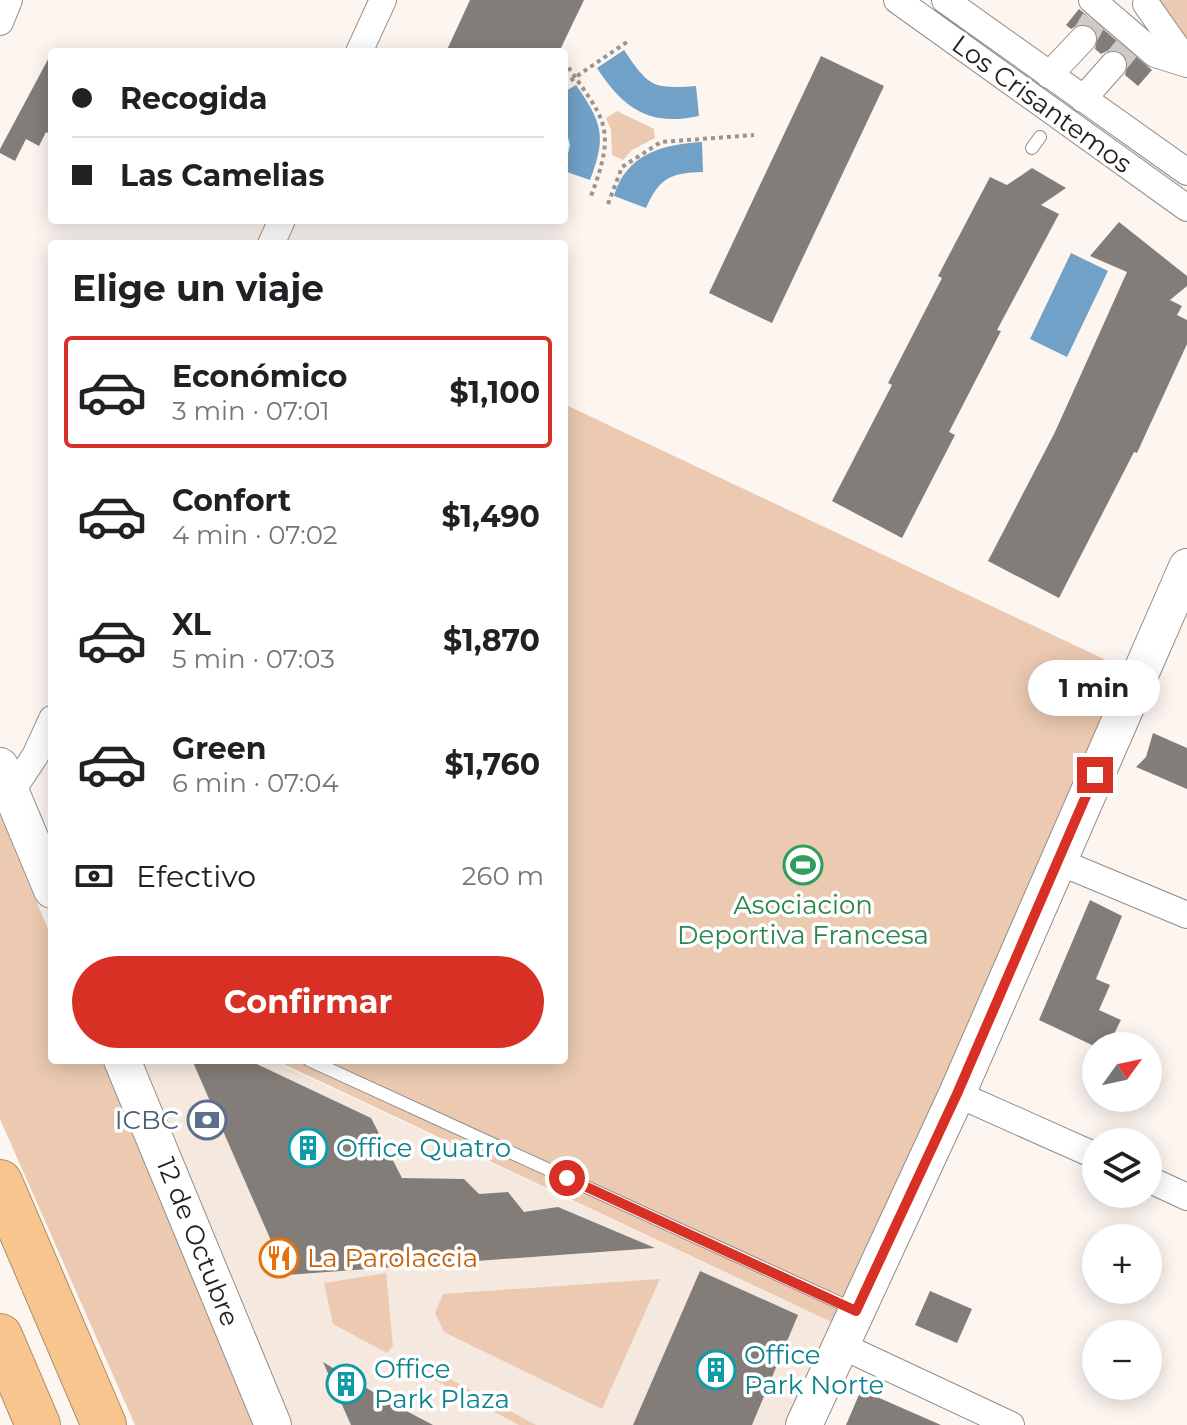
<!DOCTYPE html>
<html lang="es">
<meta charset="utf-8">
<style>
:root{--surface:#fff;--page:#f6f6f6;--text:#202124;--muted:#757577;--line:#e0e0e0;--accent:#d93025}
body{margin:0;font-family:Montserrat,sans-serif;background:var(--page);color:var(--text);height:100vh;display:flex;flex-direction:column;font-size:30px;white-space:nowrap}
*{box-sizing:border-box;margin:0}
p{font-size:26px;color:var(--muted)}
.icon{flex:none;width:44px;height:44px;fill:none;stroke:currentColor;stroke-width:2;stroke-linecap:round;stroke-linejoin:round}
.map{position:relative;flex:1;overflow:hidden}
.panel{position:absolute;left:48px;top:240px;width:520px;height:824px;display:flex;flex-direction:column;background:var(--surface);border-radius:8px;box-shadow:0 4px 20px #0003}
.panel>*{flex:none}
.top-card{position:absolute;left:48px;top:48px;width:520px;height:176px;border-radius:8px;box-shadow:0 4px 20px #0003;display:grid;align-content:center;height:176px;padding:0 24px;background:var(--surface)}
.needle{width:52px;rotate:57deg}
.tools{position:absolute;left:1082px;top:1032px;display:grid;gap:16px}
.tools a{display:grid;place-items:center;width:80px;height:80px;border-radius:50%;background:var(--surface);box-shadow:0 4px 20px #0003;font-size:40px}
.end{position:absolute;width:36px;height:36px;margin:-18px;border:10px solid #d93025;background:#fff;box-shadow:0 0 0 4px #fff}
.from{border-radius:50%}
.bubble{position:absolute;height:56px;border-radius:28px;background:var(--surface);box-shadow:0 4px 20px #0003;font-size:26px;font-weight:700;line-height:56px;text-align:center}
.top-card b{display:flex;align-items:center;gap:28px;height:76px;font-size:30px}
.top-card b+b{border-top:2px solid var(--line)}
.top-card i{width:20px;height:20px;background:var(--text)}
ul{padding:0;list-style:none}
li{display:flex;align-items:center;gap:24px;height:112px;margin:0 16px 12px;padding:0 8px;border:4px solid transparent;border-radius:8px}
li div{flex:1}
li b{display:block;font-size:30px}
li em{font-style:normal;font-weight:700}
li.active{border-color:var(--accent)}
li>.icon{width:72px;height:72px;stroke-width:1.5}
h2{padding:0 24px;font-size:36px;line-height:96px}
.pay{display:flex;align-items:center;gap:20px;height:88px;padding:0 24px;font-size:30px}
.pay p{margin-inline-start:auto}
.cta{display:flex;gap:16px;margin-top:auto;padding:16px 24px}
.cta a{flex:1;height:92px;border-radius:48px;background:var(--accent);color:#fff;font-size:32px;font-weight:700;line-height:92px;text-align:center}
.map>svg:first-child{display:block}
.built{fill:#f5e8de}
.green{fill:#ebcab1}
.water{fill:#71a1c7}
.building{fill:#837d79}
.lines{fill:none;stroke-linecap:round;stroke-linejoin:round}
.street-tunnel{stroke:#d0cac6;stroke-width:26;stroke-dasharray:26 13;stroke-linecap:butt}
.lane-casing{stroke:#938d89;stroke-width:14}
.street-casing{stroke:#938d89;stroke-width:28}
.secondary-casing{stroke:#938d89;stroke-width:38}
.highway-casing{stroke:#ac8b66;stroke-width:46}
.path{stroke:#9a9591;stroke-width:4;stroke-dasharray:4 4;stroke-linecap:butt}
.lane{stroke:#fff;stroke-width:12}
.street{stroke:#fff;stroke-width:26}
.secondary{stroke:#fff;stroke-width:36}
.highway{stroke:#f7c58d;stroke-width:44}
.route{stroke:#d93025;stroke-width:10}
.labels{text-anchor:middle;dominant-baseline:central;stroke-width:7;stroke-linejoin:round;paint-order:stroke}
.street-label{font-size:26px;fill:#22201e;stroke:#fff}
.leisure-label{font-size:26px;fill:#27864d;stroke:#fff}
.service-label{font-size:26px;fill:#4e5e75;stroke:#fff;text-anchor:end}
.culture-label{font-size:26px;fill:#0d838f;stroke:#fff;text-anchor:start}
.food-label{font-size:26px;fill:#c56008;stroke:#fff;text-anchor:start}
</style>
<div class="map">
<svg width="1187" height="1425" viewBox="0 0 1187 1425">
<rect width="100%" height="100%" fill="#fcf5f0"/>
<path class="built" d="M 134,1060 L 271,1060 L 842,1327 L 798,1425 L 284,1425 Z"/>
<path class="green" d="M 1160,0 L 1187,0 L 1187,48 L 1160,2 Z
M 617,111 L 654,129 L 655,138 L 632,150 L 623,160 L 612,155 L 611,130 L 606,118 Z
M 564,404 L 1127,670 L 842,1327 L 275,1060 L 564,1060 Z
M 0,816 L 52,938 L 52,1060 L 104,1060 L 202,1288 L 255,1425 L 135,1425 L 0,1119 Z
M 386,1273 L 393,1346 L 387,1353 L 333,1324 L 324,1283 Z
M 660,1279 L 602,1409 L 444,1332 L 435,1313 L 443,1294 Z
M 435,1371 L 536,1425 L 519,1425 L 431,1378 Z"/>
<path class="water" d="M 624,50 C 649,87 652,89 696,86 L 699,116 C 649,127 623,108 597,68 Z
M 576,85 C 602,122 607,136 590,180 L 564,171 L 570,145 L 564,122 L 564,92 Z
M 702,142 L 703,172 C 671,173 660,177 646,208 L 614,196 C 626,154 663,144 702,142 Z
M 1071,253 L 1108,271 L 1067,357 L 1030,339 Z"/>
<path class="building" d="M 470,0 L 584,0 L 559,52 L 446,52 Z
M 1079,9 L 1152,70 L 1138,86 L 1125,75 L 1128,61 L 1123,53 L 1109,50 L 1101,54 L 1095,49 L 1098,35 L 1093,27 L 1079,24 L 1071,29 L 1066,25 Z
M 52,52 L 52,135 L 46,132 L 39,146 L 26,139 L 15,161 L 0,153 L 0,149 Z
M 821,56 L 884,86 L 772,323 L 709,293 Z
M 1032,168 L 1066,188 L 1041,205 L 1059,214 L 997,330 L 1001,331 L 949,432 L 955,435 L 902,538 L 832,501 L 892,385 L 888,383 L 942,278 L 938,276 L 990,177 L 1007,185 Z
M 1119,222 L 1187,276 L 1187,286 L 1170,300 L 1182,306 L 1177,315 L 1187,320 L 1187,344 L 1137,453 L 1134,452 L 1059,598 L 988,561 L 1055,432 L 1127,272 L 1090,256 Z
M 1153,733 L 1187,748 L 1187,789 L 1136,767 L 1146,757 Z
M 1090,900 L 1122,916 L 1096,979 L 1110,985 L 1099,1010 L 1121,1020 L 1108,1046 L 1094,1046 L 1039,1020 Z
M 192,1060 L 248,1060 L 371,1118 L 402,1178 L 464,1179 L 479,1194 L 508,1192 L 524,1212 L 558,1207 L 655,1248 L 286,1275 Z
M 700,1271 L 798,1315 L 752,1425 L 633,1425 Z
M 930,1291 L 972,1309 L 957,1343 L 915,1325 Z
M 323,1362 L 395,1405 L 433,1425 L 351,1425 Z
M 861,1390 L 941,1425 L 846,1425 Z"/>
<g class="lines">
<path class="street-tunnel" d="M 1083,39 L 1094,20
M 1113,65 L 1127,48"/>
<defs>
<path id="lane" d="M 1032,148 L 1040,137
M 309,1060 L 853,1309"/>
<path id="street" d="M 897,0 L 1187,208
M 945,0 L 1187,172
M 1092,0 L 1155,54 L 1187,64
M 1146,4 L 1187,62
M 0,22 L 9,0
M 359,52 L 383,0
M 1049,75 L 1083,39
M 1083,99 L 1113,65
M 271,244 L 282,220
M 11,792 L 35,756 L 52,719
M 1057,861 L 1187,915
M 957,1094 L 1096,1156
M 1148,1179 L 1187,1197
M 840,1345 L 1011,1425"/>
<path id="secondary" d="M 0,766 L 52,890
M 122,1060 L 273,1425
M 804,1425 L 957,1094 L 1187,567"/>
<path id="highway" d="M 0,1182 L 104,1425
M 0,1336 L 38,1425"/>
</defs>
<use href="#lane" class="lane-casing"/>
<use href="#street" class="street-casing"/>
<use href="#secondary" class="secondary-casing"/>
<use href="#highway" class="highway-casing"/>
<path class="path" d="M 564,61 C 604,120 618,125 591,196
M 564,85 L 627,42
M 608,204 L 622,167 L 661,142 L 754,135"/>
<use href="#lane" class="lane"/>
<use href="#street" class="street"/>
<use href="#secondary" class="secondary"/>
<use href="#highway" class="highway"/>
</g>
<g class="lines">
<path class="route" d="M 567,1178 L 856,1311 L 957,1094 L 1095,775"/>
</g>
<defs>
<symbol id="stadium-ring" viewBox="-11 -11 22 22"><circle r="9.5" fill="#fff" stroke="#2e9e5b" stroke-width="1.5"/><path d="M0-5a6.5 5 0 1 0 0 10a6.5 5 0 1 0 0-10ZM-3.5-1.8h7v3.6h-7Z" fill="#2e9e5b"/></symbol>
<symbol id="bank-ring" viewBox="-11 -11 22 22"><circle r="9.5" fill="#fff" stroke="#5c6f8a" stroke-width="1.5"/><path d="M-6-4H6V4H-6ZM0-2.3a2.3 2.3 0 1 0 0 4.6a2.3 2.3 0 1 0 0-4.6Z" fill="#5c6f8a"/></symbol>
<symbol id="building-ring" viewBox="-11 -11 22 22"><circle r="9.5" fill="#fff" stroke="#0f9aa8" stroke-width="1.5"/><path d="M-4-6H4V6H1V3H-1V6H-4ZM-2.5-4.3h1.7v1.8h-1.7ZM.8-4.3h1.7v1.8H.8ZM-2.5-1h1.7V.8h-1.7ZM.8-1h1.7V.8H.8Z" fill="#0f9aa8"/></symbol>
<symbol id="restaurant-ring" viewBox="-11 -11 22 22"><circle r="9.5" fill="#fff" stroke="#e8710a" stroke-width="1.5"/><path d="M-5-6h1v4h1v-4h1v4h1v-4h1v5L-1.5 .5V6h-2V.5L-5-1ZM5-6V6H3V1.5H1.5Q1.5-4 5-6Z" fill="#e8710a"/></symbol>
</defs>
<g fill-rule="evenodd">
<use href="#stadium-ring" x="781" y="843" width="44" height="44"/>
<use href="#bank-ring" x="185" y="1098" width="44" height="44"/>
<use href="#building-ring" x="286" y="1126" width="44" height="44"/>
<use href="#restaurant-ring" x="257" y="1236" width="44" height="44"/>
<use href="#building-ring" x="694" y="1348" width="44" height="44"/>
<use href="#building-ring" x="324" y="1362" width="44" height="44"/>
</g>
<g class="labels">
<g class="street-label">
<text transform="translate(1042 104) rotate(36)">Los Crisantemos</text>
<text transform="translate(198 1242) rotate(68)">12 de Octubre</text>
</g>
<g class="leisure-label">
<text x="803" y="905">Asociacion<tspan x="803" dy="30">Deportiva Francesa</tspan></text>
</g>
<g class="service-label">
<text x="179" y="1120">ICBC</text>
</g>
<g class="culture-label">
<text x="336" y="1148">Office Quatro</text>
<text x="744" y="1355">Office<tspan x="744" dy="30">Park Norte</tspan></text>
<text x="374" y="1369">Office<tspan x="374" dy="30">Park Plaza</tspan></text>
</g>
<g class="food-label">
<text x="307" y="1258">La Parolaccia</text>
</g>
</g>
</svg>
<div class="tools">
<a><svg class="needle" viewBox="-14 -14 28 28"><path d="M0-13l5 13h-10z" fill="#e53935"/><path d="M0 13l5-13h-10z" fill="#757577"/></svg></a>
<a><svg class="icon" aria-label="layers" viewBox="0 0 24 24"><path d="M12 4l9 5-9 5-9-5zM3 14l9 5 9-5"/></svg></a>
<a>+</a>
<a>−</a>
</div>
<i class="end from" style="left:567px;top:1178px"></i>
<i class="end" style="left:1095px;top:775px"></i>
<div class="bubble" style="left:1028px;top:660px;width:132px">1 min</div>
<div class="top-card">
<b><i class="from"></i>Recogida</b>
<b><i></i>Las Camelias</b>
</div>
<section class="panel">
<h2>Elige un viaje</h2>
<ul>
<li class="active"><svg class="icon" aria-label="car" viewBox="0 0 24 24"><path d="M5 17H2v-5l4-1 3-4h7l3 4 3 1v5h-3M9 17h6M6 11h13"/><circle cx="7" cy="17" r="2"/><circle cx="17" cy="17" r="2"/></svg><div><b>Económico</b><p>3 min · 07:01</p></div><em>$1,100</em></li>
<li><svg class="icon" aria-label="car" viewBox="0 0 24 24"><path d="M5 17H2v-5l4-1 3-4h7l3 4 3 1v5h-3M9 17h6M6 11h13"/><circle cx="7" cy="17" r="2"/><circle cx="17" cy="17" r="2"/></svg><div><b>Confort</b><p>4 min · 07:02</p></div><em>$1,490</em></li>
<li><svg class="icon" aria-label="car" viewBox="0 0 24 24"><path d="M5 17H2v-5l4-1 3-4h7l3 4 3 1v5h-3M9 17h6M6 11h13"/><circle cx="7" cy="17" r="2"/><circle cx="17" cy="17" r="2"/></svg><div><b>XL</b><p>5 min · 07:03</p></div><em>$1,870</em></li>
<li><svg class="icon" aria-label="car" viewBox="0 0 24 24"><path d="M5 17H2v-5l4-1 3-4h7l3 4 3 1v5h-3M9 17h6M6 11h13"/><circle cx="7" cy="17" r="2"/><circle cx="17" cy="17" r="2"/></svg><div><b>Green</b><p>6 min · 07:04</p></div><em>$1,760</em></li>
</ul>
<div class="pay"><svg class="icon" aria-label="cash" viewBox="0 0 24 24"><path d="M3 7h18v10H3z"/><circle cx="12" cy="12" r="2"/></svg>Efectivo<p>260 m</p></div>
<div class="cta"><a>Confirmar</a></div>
</section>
</div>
